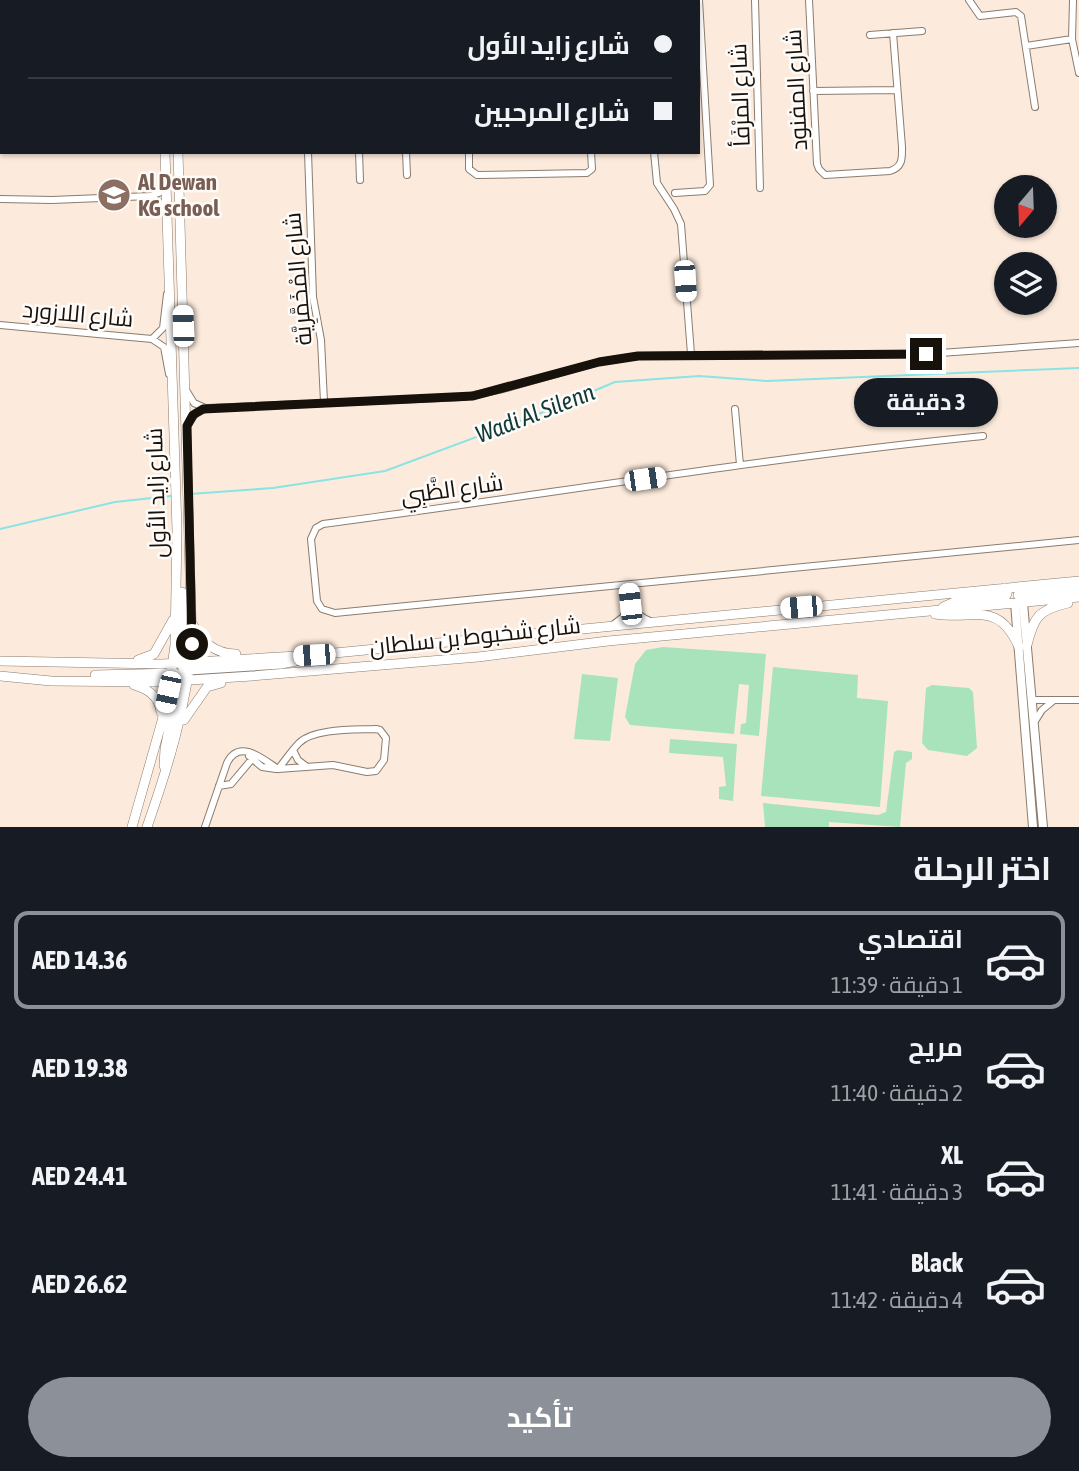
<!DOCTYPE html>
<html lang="ar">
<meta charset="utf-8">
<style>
:root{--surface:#171b24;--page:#20242c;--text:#f1f3f6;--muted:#9ea1a6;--line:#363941;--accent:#8c9099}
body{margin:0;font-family:"Asap Condensed",Cairo,sans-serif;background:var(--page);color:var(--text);direction:rtl;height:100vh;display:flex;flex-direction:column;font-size:26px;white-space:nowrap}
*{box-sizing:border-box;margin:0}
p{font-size:23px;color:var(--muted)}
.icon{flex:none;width:38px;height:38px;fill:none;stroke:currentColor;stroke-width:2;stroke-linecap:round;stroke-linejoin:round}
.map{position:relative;height:827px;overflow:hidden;direction:ltr}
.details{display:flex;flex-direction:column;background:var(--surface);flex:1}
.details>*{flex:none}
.guide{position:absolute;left:0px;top:0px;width:700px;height:154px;box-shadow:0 2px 5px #0004;direction:rtl;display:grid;align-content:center;height:154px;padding:0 28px;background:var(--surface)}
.needle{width:46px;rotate:199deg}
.buttons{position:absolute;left:994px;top:175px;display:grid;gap:14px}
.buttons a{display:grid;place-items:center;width:63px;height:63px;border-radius:50%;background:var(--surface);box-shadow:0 2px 5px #0004;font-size:35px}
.end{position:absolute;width:32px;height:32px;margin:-16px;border:9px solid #17110c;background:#fff;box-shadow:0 0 0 4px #fff}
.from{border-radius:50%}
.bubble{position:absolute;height:49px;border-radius:24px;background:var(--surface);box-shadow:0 2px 5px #0004;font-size:23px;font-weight:700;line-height:49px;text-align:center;direction:rtl}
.car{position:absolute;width:21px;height:42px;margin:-21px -10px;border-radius:9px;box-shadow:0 0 5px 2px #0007;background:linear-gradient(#fff 24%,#345 0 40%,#fff 0 76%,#345 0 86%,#fff 0)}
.guide b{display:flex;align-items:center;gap:24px;height:66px;font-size:26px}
.guide b+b{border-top:2px solid var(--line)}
.guide i{width:18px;height:18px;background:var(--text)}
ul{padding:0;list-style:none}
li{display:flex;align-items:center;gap:21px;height:98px;margin:0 14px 10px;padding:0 14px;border:4px solid transparent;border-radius:14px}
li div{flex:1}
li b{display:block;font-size:26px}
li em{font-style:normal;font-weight:700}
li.on{border-color:var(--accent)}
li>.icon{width:63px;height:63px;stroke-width:1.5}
h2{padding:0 28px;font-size:32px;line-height:84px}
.primary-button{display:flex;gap:14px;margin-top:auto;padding:14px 28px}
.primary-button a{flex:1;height:80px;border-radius:42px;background:var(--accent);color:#fff;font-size:28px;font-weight:700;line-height:80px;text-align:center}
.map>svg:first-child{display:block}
.green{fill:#a8e3bb}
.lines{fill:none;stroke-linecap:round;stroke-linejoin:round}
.stream{stroke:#8be3e3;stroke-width:2}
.street-casing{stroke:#8b7c6e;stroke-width:8}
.secondary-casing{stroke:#8b7c6e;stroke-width:10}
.primary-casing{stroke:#8b7c6e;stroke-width:10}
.street{stroke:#fff;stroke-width:6}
.secondary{stroke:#fff;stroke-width:8}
.primary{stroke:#fff;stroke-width:9}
.route{stroke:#17110c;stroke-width:9}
.labels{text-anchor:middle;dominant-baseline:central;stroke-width:5;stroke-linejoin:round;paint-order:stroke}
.street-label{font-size:23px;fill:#17110c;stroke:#fefbf8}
.education-label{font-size:23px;font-weight:bold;fill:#785e54;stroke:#fefbf8;text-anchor:start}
.water-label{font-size:24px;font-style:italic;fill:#0f3a3a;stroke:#fefbf8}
</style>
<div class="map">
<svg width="1079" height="827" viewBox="0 0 1079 827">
<rect width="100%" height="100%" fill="#fcebdc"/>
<path class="green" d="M 663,647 L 766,654 L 759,736 L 740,734 L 741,724 L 746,723 L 749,685 L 739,684 L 734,734 L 630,725 L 625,717 L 635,664 L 646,650 Z
M 773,667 L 858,675 L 857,698 L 888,701 L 880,807 L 761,796 Z
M 582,674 L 618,678 L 610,741 L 574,739 Z
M 932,685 L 969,688 L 973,692 L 977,748 L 967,756 L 928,750 L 922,743 L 926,688 Z
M 670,739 L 737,744 L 733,801 L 719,799 L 719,787 L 726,786 L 723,757 L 669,753 Z
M 898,750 L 912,752 L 912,759 L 906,763 L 900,827 L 829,822 L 829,827 L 765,827 L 763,803 L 878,815 L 886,812 L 894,752 Z"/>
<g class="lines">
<path class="stream" d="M 190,494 L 273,488 L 385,471 L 541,413 L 615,382 L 699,376 L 766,381 L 1079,368
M 0,529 L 115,502 L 171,496"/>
<defs>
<path id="street" d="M 649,0 L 649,2
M 755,0 L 760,188
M 809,0 L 817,164 L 819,169 L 825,175 L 890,171 C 903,167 902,158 902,147 L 893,33
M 969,0 L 980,16 L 1016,12 L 1021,16 L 1035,107
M 1073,0 L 1072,39 L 1079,73
M 598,2 L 643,0
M 870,35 L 922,31
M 1026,46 L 1072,39
M 813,91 L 897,90
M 308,152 L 313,297 L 321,340 L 324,402
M 359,152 L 360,180
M 406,152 L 407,175
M 469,152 L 469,169 L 477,175 L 587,173 L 592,169 L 591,152
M 654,152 L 657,183 L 674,209 L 681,224 L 691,354
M 675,193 L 705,191 L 710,185 L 699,0
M 150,196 L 160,203 L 165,212
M 0,199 L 52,200 L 150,196 L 159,193 L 165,186
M 0,325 L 152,339 L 164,347 L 169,374
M 152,339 L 163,328 L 167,294
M 186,390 L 194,403 L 205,408
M 735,409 L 740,465
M 188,424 L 196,413 L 207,408 L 464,397 L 503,389 L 599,362 L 638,356 L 926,354 L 1079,343
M 983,436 C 763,458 543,495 323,524 L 316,528 L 311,539 L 317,601 L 322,609 L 335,613 L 1079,540
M 628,585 C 630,603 631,613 650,621
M 614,624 L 623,617 L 630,604
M 1032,700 L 1079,700
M 1035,721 L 1042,710 L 1053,701
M 376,729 L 380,730 L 386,738 L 384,760 L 376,771 L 367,772 L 333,765 L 278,769 C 285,761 291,751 299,743 C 314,728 355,730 376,729 Z
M 293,750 L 298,760 L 307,767
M 249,756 L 262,767 L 276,769
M 219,786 L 231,784 L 252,759
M 205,827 L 227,763 C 239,738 263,759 278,769"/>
<path id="secondary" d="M 1015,603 L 1033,827
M 1023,603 L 1043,827"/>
<path id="primary" d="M 152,0 L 154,2
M 213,2 L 215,0
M 1018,595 L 1079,588
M 943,607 L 954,602 L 1006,596 L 1008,590 L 1004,588
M 935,614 C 975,620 998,600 1019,647
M 193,625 C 201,642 216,654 236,654
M 1027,645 C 1034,617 1038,610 1068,603
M 138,660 L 154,654 L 173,620
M 0,661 L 161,664 L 314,655 L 1079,581
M 182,666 L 182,592
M 95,675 L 175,673
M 0,676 L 51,681 L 159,682 L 252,676 L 478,657 L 608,641 L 1079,597
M 171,680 L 183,672 L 189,670 L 281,664 L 301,660
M 134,685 C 148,689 159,696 161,712
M 184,720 L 207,687 L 221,683
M 164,766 L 165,749 L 179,677
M 132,827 L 162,721 L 170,681 L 175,645 L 177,530 L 165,152
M 147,827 C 168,767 186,708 192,644 L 178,152"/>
</defs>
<use href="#street" class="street-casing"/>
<use href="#secondary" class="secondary-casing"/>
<use href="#primary" class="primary-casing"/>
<use href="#street" class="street"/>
<use href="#secondary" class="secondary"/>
<use href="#primary" class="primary"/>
</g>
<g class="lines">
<path class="route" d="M 192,644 L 187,426 L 193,415 L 203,409 L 473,396 L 599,362 L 638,356 L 926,354"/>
</g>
<defs>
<symbol id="school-disc" viewBox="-11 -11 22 22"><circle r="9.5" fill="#8d6e63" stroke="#fefbf8"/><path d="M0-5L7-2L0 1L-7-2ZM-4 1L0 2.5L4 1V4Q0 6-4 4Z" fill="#fff"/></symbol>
</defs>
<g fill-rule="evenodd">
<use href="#school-disc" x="95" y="176" width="38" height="38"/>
</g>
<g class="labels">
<g class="street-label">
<text transform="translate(796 90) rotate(-93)">شارع المفنود</text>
<text transform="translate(740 95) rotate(-92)">شارع المرْفَأ</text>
<text transform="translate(298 279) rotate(-95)">شارع المْخَمَّرِيَّة</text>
<text transform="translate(78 314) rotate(5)">شارع اللازورد</text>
<text transform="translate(452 489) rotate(-8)">شارع الظَّبِي</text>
<text transform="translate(156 493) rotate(-92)">شارع زايد الأول</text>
<text transform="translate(475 636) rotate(-6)">شارع شخبوط بن سلطان</text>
</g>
<g class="education-label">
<text x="138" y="182">Al Dewan<tspan x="138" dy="26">KG school</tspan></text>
</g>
<g class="water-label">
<text transform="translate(535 413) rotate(-21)">Wadi Al Silenn</text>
</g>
</g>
</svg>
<div class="buttons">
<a><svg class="needle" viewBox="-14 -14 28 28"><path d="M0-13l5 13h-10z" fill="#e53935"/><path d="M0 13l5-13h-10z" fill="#9ea1a6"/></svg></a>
<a><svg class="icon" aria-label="layers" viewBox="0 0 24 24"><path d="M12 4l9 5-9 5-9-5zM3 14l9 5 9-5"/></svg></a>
</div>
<i class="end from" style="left:192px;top:644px"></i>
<i class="end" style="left:926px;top:354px"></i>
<div class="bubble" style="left:854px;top:378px;width:144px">3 دقيقة</div>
<i class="car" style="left:685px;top:281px;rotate:176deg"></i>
<i class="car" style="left:183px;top:326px;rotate:358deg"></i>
<i class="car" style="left:645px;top:479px;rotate:82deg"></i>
<i class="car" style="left:630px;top:604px;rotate:354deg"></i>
<i class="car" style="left:801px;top:607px;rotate:265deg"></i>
<i class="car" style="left:314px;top:655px;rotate:267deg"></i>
<i class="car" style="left:168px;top:692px;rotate:192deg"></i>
<div class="guide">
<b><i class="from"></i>شارع زايد الأول</b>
<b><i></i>شارع المرحبين</b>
</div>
</div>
<section class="details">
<h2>اختر الرحلة</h2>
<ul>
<li class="on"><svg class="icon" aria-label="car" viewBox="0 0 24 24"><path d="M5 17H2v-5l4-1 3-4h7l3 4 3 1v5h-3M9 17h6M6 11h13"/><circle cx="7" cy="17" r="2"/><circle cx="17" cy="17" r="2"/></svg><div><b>اقتصادي</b><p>1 دقيقة · 11:39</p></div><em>AED 14.36</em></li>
<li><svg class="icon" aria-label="car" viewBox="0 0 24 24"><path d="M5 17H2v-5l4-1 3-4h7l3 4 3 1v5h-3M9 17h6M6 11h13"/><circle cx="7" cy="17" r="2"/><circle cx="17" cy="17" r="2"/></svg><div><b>مريح</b><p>2 دقيقة · 11:40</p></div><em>AED 19.38</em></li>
<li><svg class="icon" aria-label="car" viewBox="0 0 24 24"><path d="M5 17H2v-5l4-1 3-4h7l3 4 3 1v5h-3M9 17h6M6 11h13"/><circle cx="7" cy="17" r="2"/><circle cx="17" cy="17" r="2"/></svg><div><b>XL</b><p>3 دقيقة · 11:41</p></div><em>AED 24.41</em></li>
<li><svg class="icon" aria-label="car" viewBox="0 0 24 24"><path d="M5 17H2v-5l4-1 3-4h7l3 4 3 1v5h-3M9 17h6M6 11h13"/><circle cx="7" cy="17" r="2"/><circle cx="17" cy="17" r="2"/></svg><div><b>Black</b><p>4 دقيقة · 11:42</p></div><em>AED 26.62</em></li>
</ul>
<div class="primary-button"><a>تأكيد</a></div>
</section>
